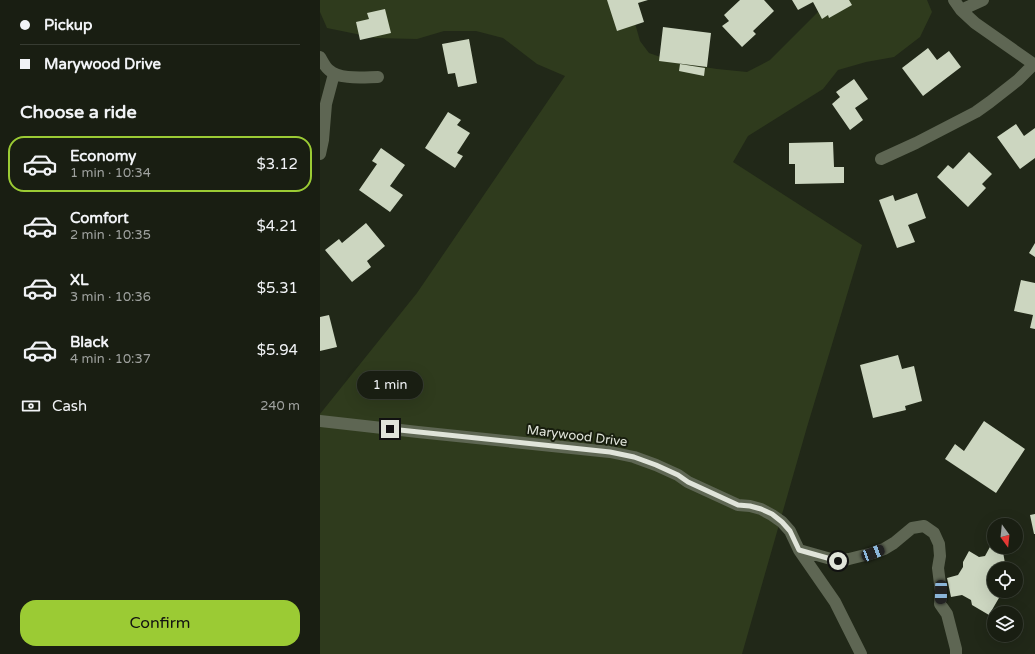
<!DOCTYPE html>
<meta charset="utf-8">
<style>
:root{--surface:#191e12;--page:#22271b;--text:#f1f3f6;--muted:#9fa29f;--line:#373c32;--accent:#9bcb34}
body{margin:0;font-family:"Varela Round",sans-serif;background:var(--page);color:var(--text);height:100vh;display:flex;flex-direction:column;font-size:15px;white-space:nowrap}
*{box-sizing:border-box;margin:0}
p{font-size:13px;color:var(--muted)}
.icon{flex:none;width:22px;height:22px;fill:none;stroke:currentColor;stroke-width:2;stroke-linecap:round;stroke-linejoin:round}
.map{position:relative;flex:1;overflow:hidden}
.details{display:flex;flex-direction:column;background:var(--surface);width:320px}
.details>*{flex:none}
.guide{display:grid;align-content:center;height:88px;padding:0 20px;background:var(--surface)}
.needle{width:26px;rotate:165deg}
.buttons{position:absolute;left:667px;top:518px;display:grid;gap:8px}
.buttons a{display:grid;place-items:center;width:36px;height:36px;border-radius:50%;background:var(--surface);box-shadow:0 4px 16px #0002,0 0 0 1px var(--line);font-size:20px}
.end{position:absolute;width:18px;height:18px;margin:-9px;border:5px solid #e0e4da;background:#111;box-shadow:0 0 0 2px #111}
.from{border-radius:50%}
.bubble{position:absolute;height:28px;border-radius:14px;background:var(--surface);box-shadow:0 4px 16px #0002,0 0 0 1px var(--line);font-size:13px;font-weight:600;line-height:28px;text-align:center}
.car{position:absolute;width:12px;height:24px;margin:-12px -6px;border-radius:5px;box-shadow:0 0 3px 1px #0007;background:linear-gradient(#222 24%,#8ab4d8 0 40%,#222 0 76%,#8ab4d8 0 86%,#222 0)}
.guide b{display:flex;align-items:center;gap:14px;height:38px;font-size:15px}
.guide b+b{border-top:1px solid var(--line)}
.guide i{width:10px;height:10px;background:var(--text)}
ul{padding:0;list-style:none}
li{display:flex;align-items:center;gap:12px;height:56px;margin:0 8px 6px;padding:0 12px;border:2px solid transparent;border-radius:16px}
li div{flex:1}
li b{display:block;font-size:15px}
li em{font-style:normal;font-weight:600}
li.current{border-color:var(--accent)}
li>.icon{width:36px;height:36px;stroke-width:1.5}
h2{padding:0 20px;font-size:18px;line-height:48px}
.pay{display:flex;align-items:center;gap:10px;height:44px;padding:0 20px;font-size:15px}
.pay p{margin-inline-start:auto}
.cta{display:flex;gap:8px;margin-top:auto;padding:8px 20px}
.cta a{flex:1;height:46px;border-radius:16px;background:var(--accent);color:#111;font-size:16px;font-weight:600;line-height:46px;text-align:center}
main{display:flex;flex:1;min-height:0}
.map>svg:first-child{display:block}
.green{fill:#2f3b1d}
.building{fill:#ccd6c0}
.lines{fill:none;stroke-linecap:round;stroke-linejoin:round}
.minor{stroke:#5e6653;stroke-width:12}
.route{stroke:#e0e4da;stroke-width:5}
.labels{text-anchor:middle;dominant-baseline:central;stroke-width:4;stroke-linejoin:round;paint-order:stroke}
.street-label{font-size:13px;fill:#e0e4da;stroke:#181e0e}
</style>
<main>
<section class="details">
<div class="guide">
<b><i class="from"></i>Pickup</b>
<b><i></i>Marywood Drive</b>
</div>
<h2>Choose a ride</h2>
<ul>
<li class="current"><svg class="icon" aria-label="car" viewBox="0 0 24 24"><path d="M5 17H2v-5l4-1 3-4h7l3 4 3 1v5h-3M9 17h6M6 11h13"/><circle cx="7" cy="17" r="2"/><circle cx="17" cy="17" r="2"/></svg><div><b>Economy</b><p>1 min · 10:34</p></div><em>$3.12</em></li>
<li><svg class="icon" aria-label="car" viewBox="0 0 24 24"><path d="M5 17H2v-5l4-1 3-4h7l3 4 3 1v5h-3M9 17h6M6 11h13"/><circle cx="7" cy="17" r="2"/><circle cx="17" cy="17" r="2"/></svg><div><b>Comfort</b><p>2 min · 10:35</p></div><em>$4.21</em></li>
<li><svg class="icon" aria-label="car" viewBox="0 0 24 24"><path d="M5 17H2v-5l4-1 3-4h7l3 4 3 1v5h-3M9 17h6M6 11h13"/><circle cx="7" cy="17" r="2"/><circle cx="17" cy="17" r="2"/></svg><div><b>XL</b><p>3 min · 10:36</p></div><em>$5.31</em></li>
<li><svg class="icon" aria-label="car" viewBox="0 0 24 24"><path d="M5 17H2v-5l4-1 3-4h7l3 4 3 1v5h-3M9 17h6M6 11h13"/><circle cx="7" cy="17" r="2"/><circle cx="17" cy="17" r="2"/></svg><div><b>Black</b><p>4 min · 10:37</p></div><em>$5.94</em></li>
</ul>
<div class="pay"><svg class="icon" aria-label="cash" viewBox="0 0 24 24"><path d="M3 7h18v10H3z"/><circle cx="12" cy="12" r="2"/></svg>Cash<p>240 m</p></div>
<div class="cta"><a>Confirm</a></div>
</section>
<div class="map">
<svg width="715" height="654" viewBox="0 0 715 654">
<rect width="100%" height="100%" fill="#212818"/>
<path class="green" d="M 0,0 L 299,0 L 311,9 L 320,41 L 329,53 L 358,63 L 397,69 L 427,72 L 450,60 L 509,1 L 516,0 L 607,0 L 612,12 L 600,37 L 574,57 L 546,62 L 518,70 L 503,89 L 428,136 L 413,162 L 542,245 L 487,427 L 422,654 L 0,654 L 0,414 L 97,293 L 245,76 L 217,64 L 183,38 L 156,31 L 124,31 L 97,39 L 56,38 L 7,28 L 0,12 Z"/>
<path class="building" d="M 287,0 L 328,0 L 318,3 L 324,22 L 297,31 Z
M 420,0 L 444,0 L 454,11 L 433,31 L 436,34 L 422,47 L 402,26 L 409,21 L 404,15 Z
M 472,0 L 529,0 L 532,5 L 509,18 L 508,15 L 502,19 L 493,2 L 478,10 Z
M 65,9 L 71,33 L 40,40 L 36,22 L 49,19 L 47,13 Z
M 343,27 L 391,33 L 387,67 L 339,61 Z
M 149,39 L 157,83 L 138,87 L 135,73 L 128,74 L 122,44 Z
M 608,48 L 617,60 L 629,51 L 641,67 L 603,96 L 582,68 Z
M 360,64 L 385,68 L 384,76 L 359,71 Z
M 534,79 L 548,99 L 535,108 L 543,120 L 530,130 L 512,104 L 520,97 L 516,92 Z
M 128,112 L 141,120 L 137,125 L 150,133 L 137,153 L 143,156 L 135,168 L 105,148 Z
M 696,124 L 704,136 L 715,128 L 715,158 L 700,169 L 677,137 Z
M 513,142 L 514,167 L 524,167 L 524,183 L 475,184 L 475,164 L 469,164 L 469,143 Z
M 61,148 L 85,165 L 70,186 L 83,195 L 70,212 L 39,190 L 57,164 L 52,161 Z
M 649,152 L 672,174 L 662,184 L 666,188 L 648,207 L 617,177 L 628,165 L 633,169 Z
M 597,193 L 606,218 L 588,225 L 595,242 L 577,248 L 559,200 L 573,195 L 575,201 Z
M 46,223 L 65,246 L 47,261 L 51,267 L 32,282 L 5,250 L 19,239 L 22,243 Z
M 715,243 L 715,257 L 709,253 Z
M 701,280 L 715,283 L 715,329 L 710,328 L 713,315 L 694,311 Z
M 9,315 L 17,347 L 0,351 L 0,317 Z
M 578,355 L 582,369 L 594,366 L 602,401 L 585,406 L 586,410 L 553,418 L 540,365 Z
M 664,421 L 705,449 L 676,493 L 625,459 L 635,444 L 644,451 Z
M 715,514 L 715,534 L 714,534 L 710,515 Z
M 671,545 L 683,552 L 686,569 L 674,569 L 674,591 L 683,591 L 669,615 L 652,605 L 651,600 L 642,595 L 631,597 L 627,578 L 638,575 L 643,567 L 643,562 L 649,551 L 659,557 L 665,556 Z"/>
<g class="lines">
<path class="minor" d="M 634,0 L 641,10 L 655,23 L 715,65
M 641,10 L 663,0
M 0,57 C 3,62 5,67 9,70 C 19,80 45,77 58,77
M 0,154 L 3,140 L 6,104 L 14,74
M 561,159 L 596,143 L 656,112 L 670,102 L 698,80 L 714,64
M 0,421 L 98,432 L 290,452 L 314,457 L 336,465 L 358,475 L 368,482 L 418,505 L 430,506 L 441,509 L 452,515 L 462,522 L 470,531 L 479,550 L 515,602 L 541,654
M 479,550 L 518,561 L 529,559 L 553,553 L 564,549 L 574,543 L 592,528 L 604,526 L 614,533 L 619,544 L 620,556 L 618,568 L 621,592 L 620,604 L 627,614 L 636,649 L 636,654"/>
</g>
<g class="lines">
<path class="route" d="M 70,429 L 290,452 L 314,457 L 336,465 L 358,475 L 368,482 L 418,505 L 430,506 L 441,509 L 452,514 L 462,522 L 470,531 L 479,550 L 518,561"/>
</g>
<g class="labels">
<g class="street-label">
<text transform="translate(257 436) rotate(7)">Marywood Drive</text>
</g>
</g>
</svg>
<div class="buttons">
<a><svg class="needle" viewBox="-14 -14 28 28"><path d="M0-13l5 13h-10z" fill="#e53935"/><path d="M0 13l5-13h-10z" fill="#9fa29f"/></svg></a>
<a><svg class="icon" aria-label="locate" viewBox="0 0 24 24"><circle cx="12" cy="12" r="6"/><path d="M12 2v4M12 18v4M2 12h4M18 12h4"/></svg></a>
<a><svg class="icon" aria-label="layers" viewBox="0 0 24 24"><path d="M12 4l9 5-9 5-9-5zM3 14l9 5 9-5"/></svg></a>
</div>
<i class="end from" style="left:518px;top:561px"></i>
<i class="end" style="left:70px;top:429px"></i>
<div class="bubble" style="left:37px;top:371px;width:66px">1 min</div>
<i class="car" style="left:553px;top:553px;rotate:69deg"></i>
<i class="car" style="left:621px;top:592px;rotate:181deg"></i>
</div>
</main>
